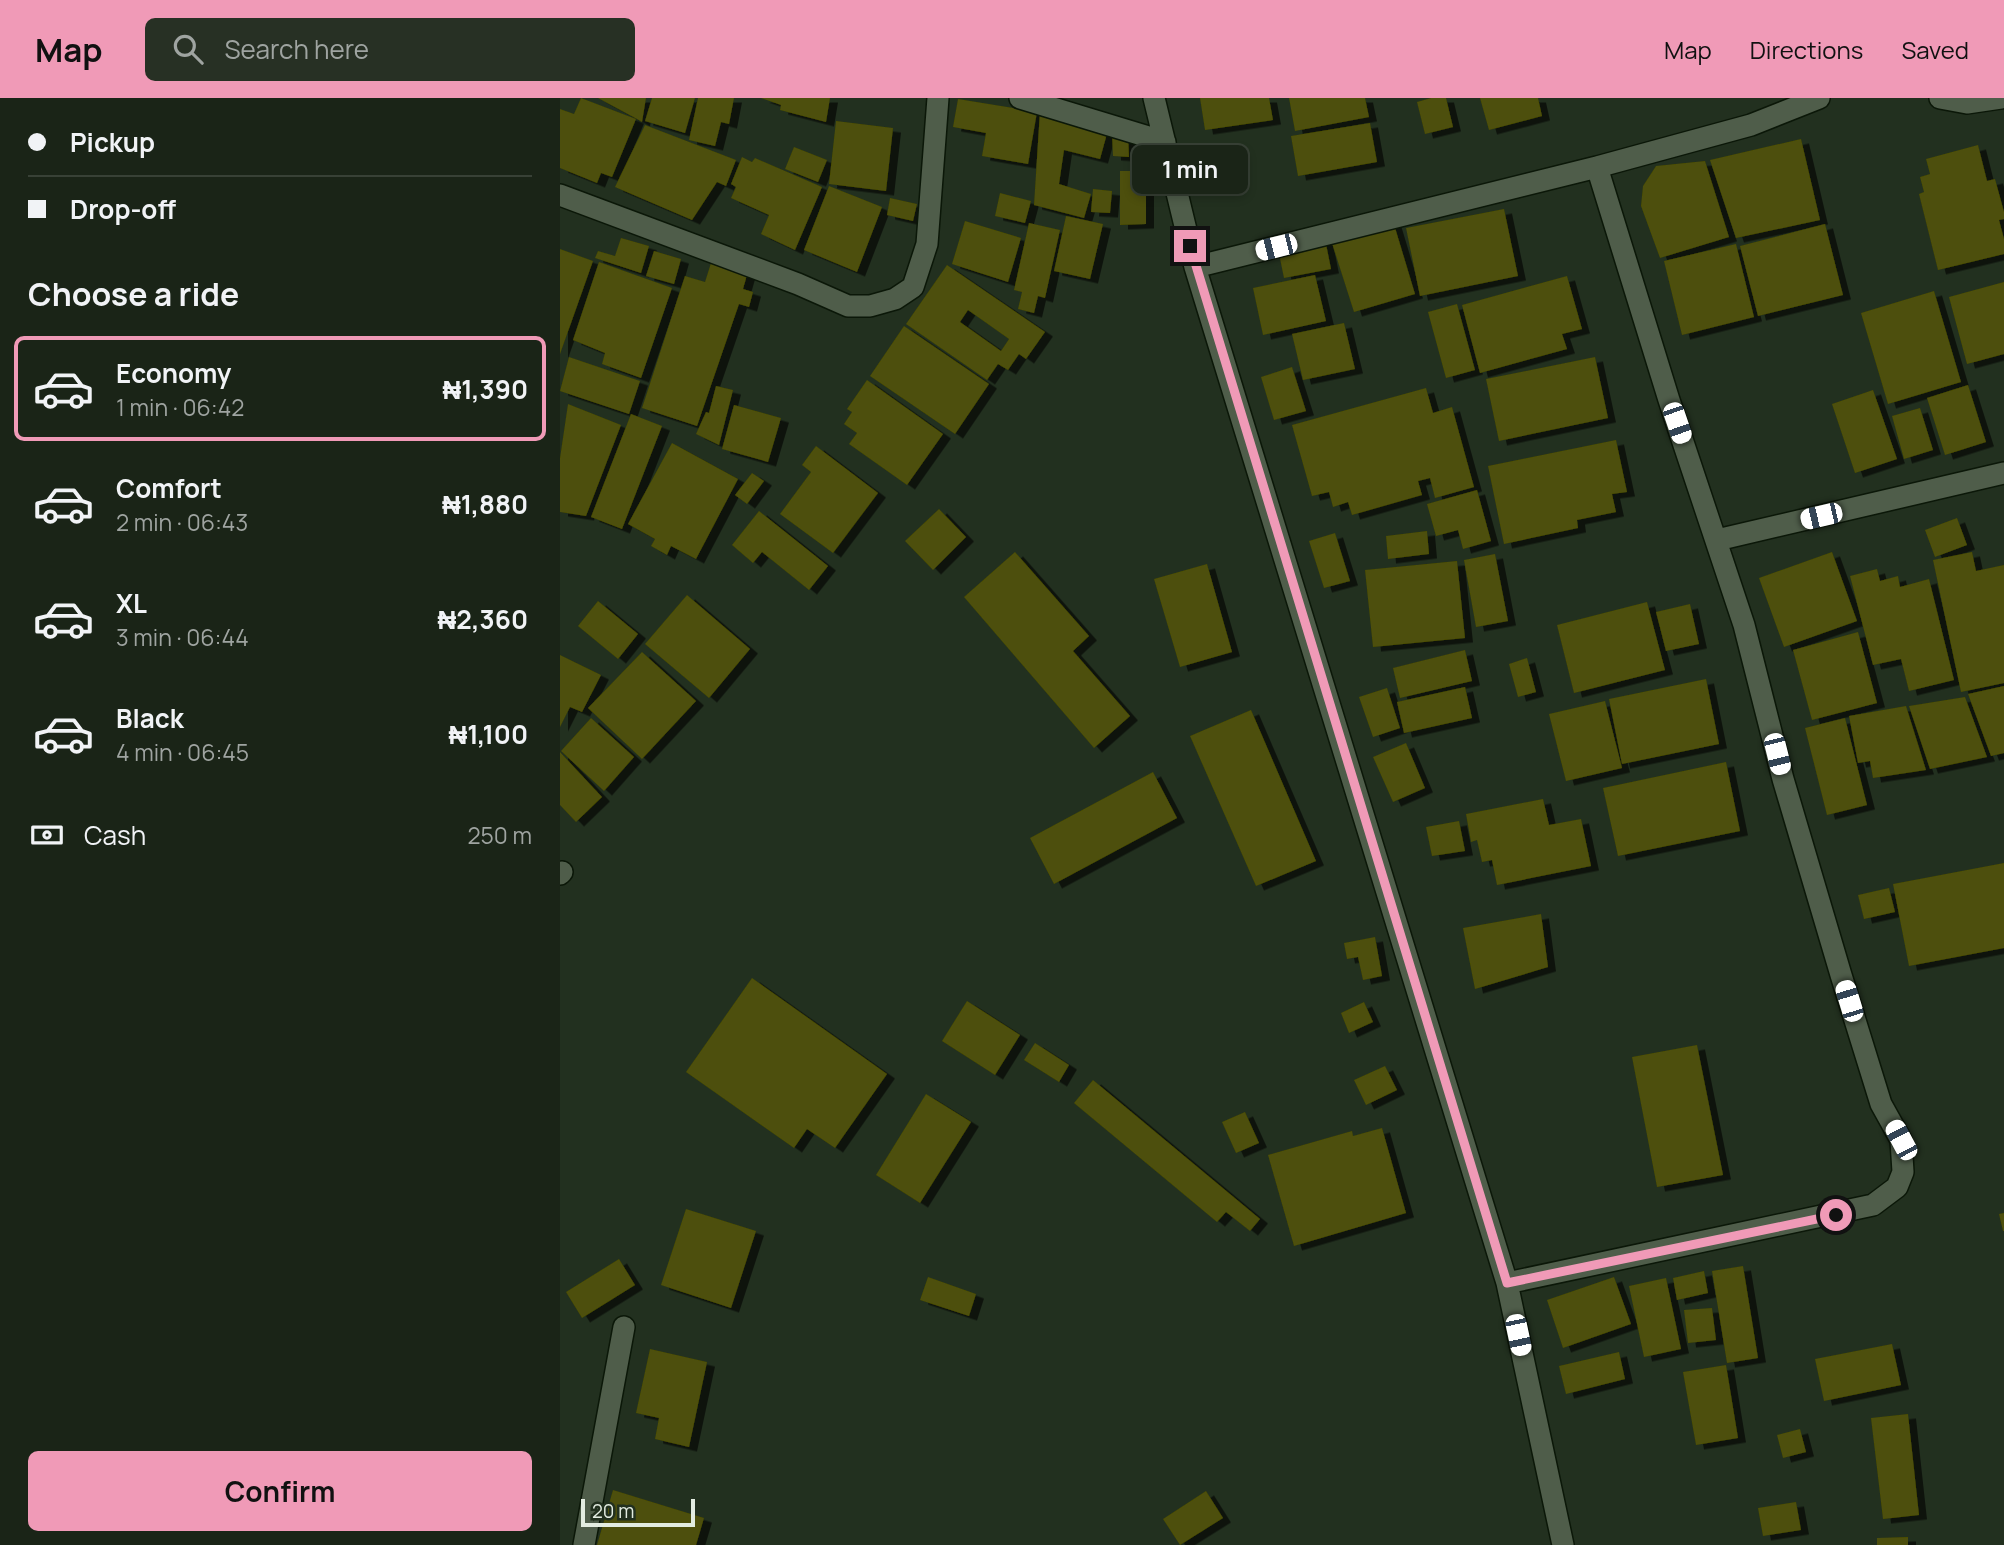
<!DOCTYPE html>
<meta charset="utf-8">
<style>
:root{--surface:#1a2417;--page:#273024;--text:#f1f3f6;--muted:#9fa4a1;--line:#384136;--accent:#f09ab7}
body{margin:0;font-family:Manrope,sans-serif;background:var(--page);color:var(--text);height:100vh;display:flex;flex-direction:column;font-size:26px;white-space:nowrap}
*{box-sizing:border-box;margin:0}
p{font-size:23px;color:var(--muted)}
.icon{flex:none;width:38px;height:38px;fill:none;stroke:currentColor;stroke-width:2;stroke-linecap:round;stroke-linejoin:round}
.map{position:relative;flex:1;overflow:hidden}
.panel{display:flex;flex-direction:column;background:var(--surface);width:560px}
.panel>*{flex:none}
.guide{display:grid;align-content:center;height:154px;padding:0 28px;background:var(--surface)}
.scale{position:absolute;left:21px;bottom:18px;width:114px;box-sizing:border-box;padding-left:7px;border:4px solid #e3ece1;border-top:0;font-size:19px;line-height:24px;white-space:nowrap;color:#e3ece1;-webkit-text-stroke:5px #22301f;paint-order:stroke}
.end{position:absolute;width:32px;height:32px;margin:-16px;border:9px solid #f09ab7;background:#111;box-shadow:0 0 0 4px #111}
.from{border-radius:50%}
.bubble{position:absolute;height:49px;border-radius:10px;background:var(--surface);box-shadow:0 4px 10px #0003,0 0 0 2px var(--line);font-size:23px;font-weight:700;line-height:49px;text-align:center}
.car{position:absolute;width:21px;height:42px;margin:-21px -10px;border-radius:9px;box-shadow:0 0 5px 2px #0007;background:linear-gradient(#fff 24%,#345 0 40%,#fff 0 76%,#345 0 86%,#fff 0)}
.guide b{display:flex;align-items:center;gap:24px;height:66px;font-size:26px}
.guide b+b{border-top:2px solid var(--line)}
.guide i{width:18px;height:18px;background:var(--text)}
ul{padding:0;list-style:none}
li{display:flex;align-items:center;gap:21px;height:105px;margin:0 14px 10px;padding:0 14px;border:4px solid transparent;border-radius:10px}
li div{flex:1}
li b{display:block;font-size:26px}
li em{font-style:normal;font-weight:700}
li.on{border-color:var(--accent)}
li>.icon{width:63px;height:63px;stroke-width:1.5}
h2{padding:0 28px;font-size:32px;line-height:84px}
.pay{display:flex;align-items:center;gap:18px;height:77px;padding:0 28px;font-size:26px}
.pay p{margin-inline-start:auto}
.primary-button{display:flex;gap:14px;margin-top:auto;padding:14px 28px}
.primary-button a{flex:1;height:80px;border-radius:10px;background:var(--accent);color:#111;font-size:28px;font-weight:700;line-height:80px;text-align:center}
header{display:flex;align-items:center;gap:42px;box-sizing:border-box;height:98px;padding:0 35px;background:var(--accent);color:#111}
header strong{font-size:33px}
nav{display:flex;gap:38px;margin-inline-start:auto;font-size:24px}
.search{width:490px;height:63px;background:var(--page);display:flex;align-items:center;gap:18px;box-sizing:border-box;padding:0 24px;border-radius:10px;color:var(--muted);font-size:26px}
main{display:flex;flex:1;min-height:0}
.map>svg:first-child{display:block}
.building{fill:#4e4f07;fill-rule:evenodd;filter:url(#shadow)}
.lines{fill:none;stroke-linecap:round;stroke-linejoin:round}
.street-casing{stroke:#0b1708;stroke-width:24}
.street{stroke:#4f5d4a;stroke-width:21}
.route{stroke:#f09ab7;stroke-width:9}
</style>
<header>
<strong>Map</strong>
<div class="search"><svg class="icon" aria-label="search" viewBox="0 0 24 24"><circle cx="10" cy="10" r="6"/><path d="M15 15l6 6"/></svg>Search here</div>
<nav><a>Map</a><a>Directions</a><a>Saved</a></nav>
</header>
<main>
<section class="panel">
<div class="guide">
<b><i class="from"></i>Pickup</b>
<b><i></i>Drop-off</b>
</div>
<h2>Choose a ride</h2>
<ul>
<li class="on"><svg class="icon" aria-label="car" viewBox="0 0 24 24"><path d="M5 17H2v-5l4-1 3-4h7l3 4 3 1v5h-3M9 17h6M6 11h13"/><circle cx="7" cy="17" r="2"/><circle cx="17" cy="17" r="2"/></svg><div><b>Economy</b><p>1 min · 06:42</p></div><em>₦1,390</em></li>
<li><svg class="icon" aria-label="car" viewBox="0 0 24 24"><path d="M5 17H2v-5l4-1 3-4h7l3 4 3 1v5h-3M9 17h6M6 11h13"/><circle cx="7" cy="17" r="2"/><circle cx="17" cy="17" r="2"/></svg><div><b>Comfort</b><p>2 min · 06:43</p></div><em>₦1,880</em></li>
<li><svg class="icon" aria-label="car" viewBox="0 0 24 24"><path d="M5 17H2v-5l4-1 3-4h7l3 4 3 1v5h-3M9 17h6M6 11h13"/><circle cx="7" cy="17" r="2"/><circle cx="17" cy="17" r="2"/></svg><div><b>XL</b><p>3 min · 06:44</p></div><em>₦2,360</em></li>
<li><svg class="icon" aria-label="car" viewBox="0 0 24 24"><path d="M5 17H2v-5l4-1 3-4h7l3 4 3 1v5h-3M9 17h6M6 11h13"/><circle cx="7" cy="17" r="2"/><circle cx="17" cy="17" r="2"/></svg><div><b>Black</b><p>4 min · 06:45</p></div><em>₦1,100</em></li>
</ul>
<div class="pay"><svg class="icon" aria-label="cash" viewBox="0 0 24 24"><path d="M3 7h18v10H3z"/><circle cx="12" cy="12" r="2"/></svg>Cash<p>250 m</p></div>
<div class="primary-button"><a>Confirm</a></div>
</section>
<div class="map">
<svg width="1444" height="1447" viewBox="0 0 1444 1447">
<defs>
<filter id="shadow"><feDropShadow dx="8" dy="4.5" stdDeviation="0" flood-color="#0009"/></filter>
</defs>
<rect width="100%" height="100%" fill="#22301f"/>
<path class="building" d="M 21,0 L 76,21 L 52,79 L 41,75 L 37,85 L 0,70 L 0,11 L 14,16 Z
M 38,0 L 86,0 L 82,24 L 77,21 Z
M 92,0 L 135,0 L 125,35 L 85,23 Z
M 138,0 L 174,0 L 169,26 L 161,24 L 155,48 L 129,42 Z
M 201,0 L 270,0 L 266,24 L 220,12 L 221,7 Z
M 640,0 L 709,0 L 713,22 L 645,32 Z
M 729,0 L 805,0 L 809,19 L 735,33 Z
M 871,0 L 886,0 L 893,29 L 865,36 L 857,4 Z
M 920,0 L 978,0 L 982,18 L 929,32 Z
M 398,1 L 477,14 L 468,66 L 422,58 L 426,35 L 393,29 Z
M 480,13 L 548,32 L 540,61 L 504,52 L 499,86 L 531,96 L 524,120 L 474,107 Z
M 276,23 L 333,30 L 326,93 L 269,86 Z
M 810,25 L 817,64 L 738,78 L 731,38 Z
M 85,27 L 176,62 L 166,88 L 157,84 L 132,122 L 55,89 Z
M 568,34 L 569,59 L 553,58 L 552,35 Z
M 1241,41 L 1260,122 L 1176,140 L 1150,62 Z
M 1418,47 L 1427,83 L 1435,81 L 1444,114 L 1444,121 L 1439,122 L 1444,141 L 1444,156 L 1378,172 L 1359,96 L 1364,94 L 1360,79 L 1370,76 L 1366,61 Z
M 234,49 L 267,62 L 258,84 L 225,71 Z
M 182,59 L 192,64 L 195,60 L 262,89 L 235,152 L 201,136 L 209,117 L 171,100 L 176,89 L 171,86 Z
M 1145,63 L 1169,139 L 1100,160 L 1081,108 L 1083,88 L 1096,68 Z
M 560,73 L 586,73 L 586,126 L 560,127 Z
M 269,88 L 322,109 L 297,174 L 244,152 Z
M 533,91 L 552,93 L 550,115 L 531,114 Z
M 440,95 L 471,103 L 465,125 L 435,118 Z
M 330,100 L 357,106 L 353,123 L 327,117 Z
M 944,111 L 958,178 L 860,198 L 846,130 Z
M 506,118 L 543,126 L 530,181 L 494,173 Z
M 405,123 L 461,140 L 448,184 L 392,166 Z
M 833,123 L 855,196 L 794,214 L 771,142 Z
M 469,125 L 500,132 L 485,200 L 478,198 L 474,215 L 458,211 L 462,194 L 454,192 Z
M 1265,126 L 1283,197 L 1198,218 L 1180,148 Z
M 61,140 L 89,148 L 81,175 L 35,160 L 38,153 L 55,158 Z
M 765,141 L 771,171 L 724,180 L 718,151 Z
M 1176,146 L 1194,219 L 1122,237 L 1104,163 Z
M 0,151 L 33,163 L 0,256 Z
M 94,153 L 121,161 L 114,186 L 86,178 Z
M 39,164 L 112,190 L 81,280 L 42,266 L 45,255 L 13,242 Z
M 151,165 L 187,177 L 183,191 L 193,194 L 189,209 L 179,206 L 137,328 L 82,310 L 125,178 L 145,184 Z
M 387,167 L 485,234 L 466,261 L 459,256 L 448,272 L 438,266 L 427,282 L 346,226 ZM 408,212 L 449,241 L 441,253 L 400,224 Z
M 755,177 L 766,223 L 703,237 L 693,190 Z
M 1007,178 L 1022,231 L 1002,236 L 1007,251 L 920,275 L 902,207 Z
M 1444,184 L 1444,256 L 1407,266 L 1389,199 Z
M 1374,193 L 1401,284 L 1328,306 L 1301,215 Z
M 897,206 L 915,272 L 886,280 L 868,214 Z
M 784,225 L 795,271 L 743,282 L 732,236 Z
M 344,228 L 429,286 L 395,336 L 310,278 Z
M 9,259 L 80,283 L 69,316 L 0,293 Z
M 1035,259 L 1048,320 L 939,343 L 926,281 Z
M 732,269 L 746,313 L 714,322 L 701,279 Z
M 307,282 L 383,336 L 347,387 L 289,346 L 297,335 L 284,326 L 292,314 L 287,311 Z
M 1408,287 L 1426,344 L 1385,357 L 1367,300 Z
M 156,288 L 173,292 L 159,347 L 136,336 L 146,314 L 149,315 Z
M 866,290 L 873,315 L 892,309 L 914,389 L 875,400 L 870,380 L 858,383 L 862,397 L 792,417 L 788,404 L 773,409 L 769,394 L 752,398 L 732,327 Z
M 1313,292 L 1337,361 L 1295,375 L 1272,306 Z
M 8,306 L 61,327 L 26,418 L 0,414 L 0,360 Z
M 174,307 L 221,320 L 208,364 L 162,351 Z
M 1360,310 L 1373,352 L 1344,361 L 1332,318 Z
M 71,316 L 102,328 L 62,431 L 31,419 Z
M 1056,342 L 1067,394 L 1052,396 L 1056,414 L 1017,422 L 1018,430 L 944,446 L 928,368 Z
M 112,345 L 178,381 L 136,461 L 111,448 L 107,457 L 91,448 L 95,441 L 68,426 Z
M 256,348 L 318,395 L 273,455 L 220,416 L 251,374 L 242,367 Z
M 192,375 L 204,383 L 187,406 L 175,397 Z
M 917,392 L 931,443 L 903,451 L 898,432 L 876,438 L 867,406 Z
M 379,411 L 406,439 L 373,472 L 345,443 Z
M 199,413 L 268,468 L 249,492 L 202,454 L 193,465 L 172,447 Z
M 1397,420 L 1407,447 L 1375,459 L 1365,432 Z
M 867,433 L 869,456 L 828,461 L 826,438 Z
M 775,435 L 790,483 L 764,490 L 749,443 Z
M 455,454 L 529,538 L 513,553 L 570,618 L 534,650 L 404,499 Z
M 1272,454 L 1297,523 L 1224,549 L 1199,480 Z
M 1412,454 L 1416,473 L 1444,467 L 1444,585 L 1401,594 L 1373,462 Z
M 935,456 L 948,523 L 916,529 L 904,462 Z
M 897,463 L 905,540 L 813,549 L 805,472 Z
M 647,466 L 672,554 L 620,569 L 594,481 Z
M 1317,471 L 1320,483 L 1338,478 L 1340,489 L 1369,481 L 1394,582 L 1349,593 L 1341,561 L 1313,567 L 1290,478 Z
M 127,497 L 190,551 L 149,600 L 85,546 Z
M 38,503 L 78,536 L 58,561 L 18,528 Z
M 1087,504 L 1105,572 L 1014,595 L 997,527 Z
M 1130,506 L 1139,546 L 1106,553 L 1096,514 Z
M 1298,534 L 1317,605 L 1252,622 L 1233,552 Z
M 905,552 L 912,583 L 840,600 L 833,570 Z
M 82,554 L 136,603 L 82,661 L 28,610 Z
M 0,557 L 41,577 L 22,614 L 10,609 L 0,629 Z
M 967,560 L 976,594 L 958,599 L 949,566 Z
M 1146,581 L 1159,646 L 1062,666 L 1049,601 Z
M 1444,588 L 1444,655 L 1431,658 L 1408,596 Z
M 905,589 L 912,620 L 844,635 L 837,604 Z
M 827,590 L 840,630 L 813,639 L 799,599 Z
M 1405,599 L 1427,659 L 1370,671 L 1349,608 Z
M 1045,603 L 1062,670 L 1006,683 L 989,616 Z
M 1346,608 L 1366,672 L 1313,680 L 1310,663 L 1298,665 L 1289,618 Z
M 691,612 L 756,763 L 696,788 L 630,638 Z
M 31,620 L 74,659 L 44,693 L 1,653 Z
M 1285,620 L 1307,707 L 1267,717 L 1245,630 Z
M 846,645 L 865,690 L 833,704 L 813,659 Z
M 0,654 L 42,699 L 16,724 L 0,707 Z
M 1166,664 L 1180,733 L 1058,758 L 1043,690 Z
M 593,674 L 617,720 L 494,786 L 470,740 Z
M 983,701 L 989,727 L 1021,721 L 1031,768 L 937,787 L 932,762 L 922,764 L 917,742 L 911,744 L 906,716 Z
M 899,723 L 905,753 L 872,758 L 866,729 Z
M 1444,765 L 1444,850 L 1349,868 L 1333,786 Z
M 1329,790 L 1335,814 L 1304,821 L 1298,797 Z
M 981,816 L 988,869 L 915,891 L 903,830 Z
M 815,839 L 822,878 L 803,882 L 798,859 L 787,861 L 784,845 Z
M 192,880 L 327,976 L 275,1050 L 247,1031 L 234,1050 L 126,974 Z
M 407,903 L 460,937 L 435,977 L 382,943 Z
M 804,904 L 813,924 L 789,935 L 781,915 Z
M 475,945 L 509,967 L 499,984 L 464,962 Z
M 1137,947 L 1163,1077 L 1097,1089 L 1072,959 Z
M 825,968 L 837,992 L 806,1007 L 794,982 Z
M 533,982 L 700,1121 L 690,1133 L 666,1114 L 657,1124 L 514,1005 Z
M 366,996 L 411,1024 L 360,1105 L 316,1077 Z
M 685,1014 L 699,1045 L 676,1055 L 662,1024 Z
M 822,1030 L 846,1115 L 734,1148 L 708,1057 L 792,1033 L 793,1038 Z
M 126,1111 L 196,1133 L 171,1210 L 101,1187 Z
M 1444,1115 L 1444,1133 L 1443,1133 L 1439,1116 Z
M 59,1161 L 75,1187 L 22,1220 L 6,1194 Z
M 1183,1168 L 1198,1260 L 1167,1265 L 1152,1173 Z
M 1144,1173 L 1148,1195 L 1117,1202 L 1113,1180 Z
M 368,1179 L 416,1196 L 409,1218 L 360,1202 Z
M 1054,1179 L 1071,1226 L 1003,1250 L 987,1202 Z
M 1106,1180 L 1121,1251 L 1084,1259 L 1069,1188 Z
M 1152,1210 L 1156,1242 L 1128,1245 L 1124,1212 Z
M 1332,1246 L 1341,1287 L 1264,1303 L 1255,1261 Z
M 90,1251 L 147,1264 L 129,1349 L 95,1341 L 99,1320 L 76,1315 Z
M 1059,1254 L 1065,1281 L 1006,1296 L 999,1268 Z
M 1166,1267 L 1178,1340 L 1136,1347 L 1123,1274 Z
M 1348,1316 L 1359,1417 L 1323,1421 L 1311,1320 Z
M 1240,1331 L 1246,1354 L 1223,1360 L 1217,1337 Z
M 53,1392 L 144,1420 L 136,1447 L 37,1447 Z
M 646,1393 L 663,1420 L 620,1447 L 603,1421 Z
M 1236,1404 L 1241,1432 L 1203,1438 L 1198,1410 Z
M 1348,1439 L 1348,1447 L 1317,1447 L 1317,1440 Z"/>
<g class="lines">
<defs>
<path id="street" d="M 460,0 L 605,44
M 594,0 L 635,169 L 947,1185 L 1003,1447
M 1380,0 L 1407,5 L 1441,0
M 0,97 L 238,186 L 288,208 L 310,208 L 335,201 L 353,189 L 367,146 L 378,0
M 635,169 L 1037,69 L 1191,27 L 1259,0
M 1157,442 L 1444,375
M 0,776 L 2,774
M 947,1185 L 1313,1107 L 1337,1089 L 1343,1074 L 1341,1042 L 1321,1006 L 1281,877 L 1223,681 L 1184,527 L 1109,302 L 1037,69
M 24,1447 L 64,1229"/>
</defs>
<use href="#street" class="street-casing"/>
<use href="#street" class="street"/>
</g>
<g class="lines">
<path class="route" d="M 630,148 L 947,1185 L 1276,1117"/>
</g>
</svg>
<div class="scale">20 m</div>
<i class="end from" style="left:1276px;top:1117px"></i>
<i class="end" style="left:630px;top:148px"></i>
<div class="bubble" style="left:572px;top:47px;width:116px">1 min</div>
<i class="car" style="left:716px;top:149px;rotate:256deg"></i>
<i class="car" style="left:1117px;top:325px;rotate:161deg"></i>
<i class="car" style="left:1261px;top:418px;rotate:257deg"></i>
<i class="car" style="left:1217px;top:656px;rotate:166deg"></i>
<i class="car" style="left:1289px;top:903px;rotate:343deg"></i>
<i class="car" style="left:1341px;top:1042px;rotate:332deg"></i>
<i class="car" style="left:958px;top:1237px;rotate:168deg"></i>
</div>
</main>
